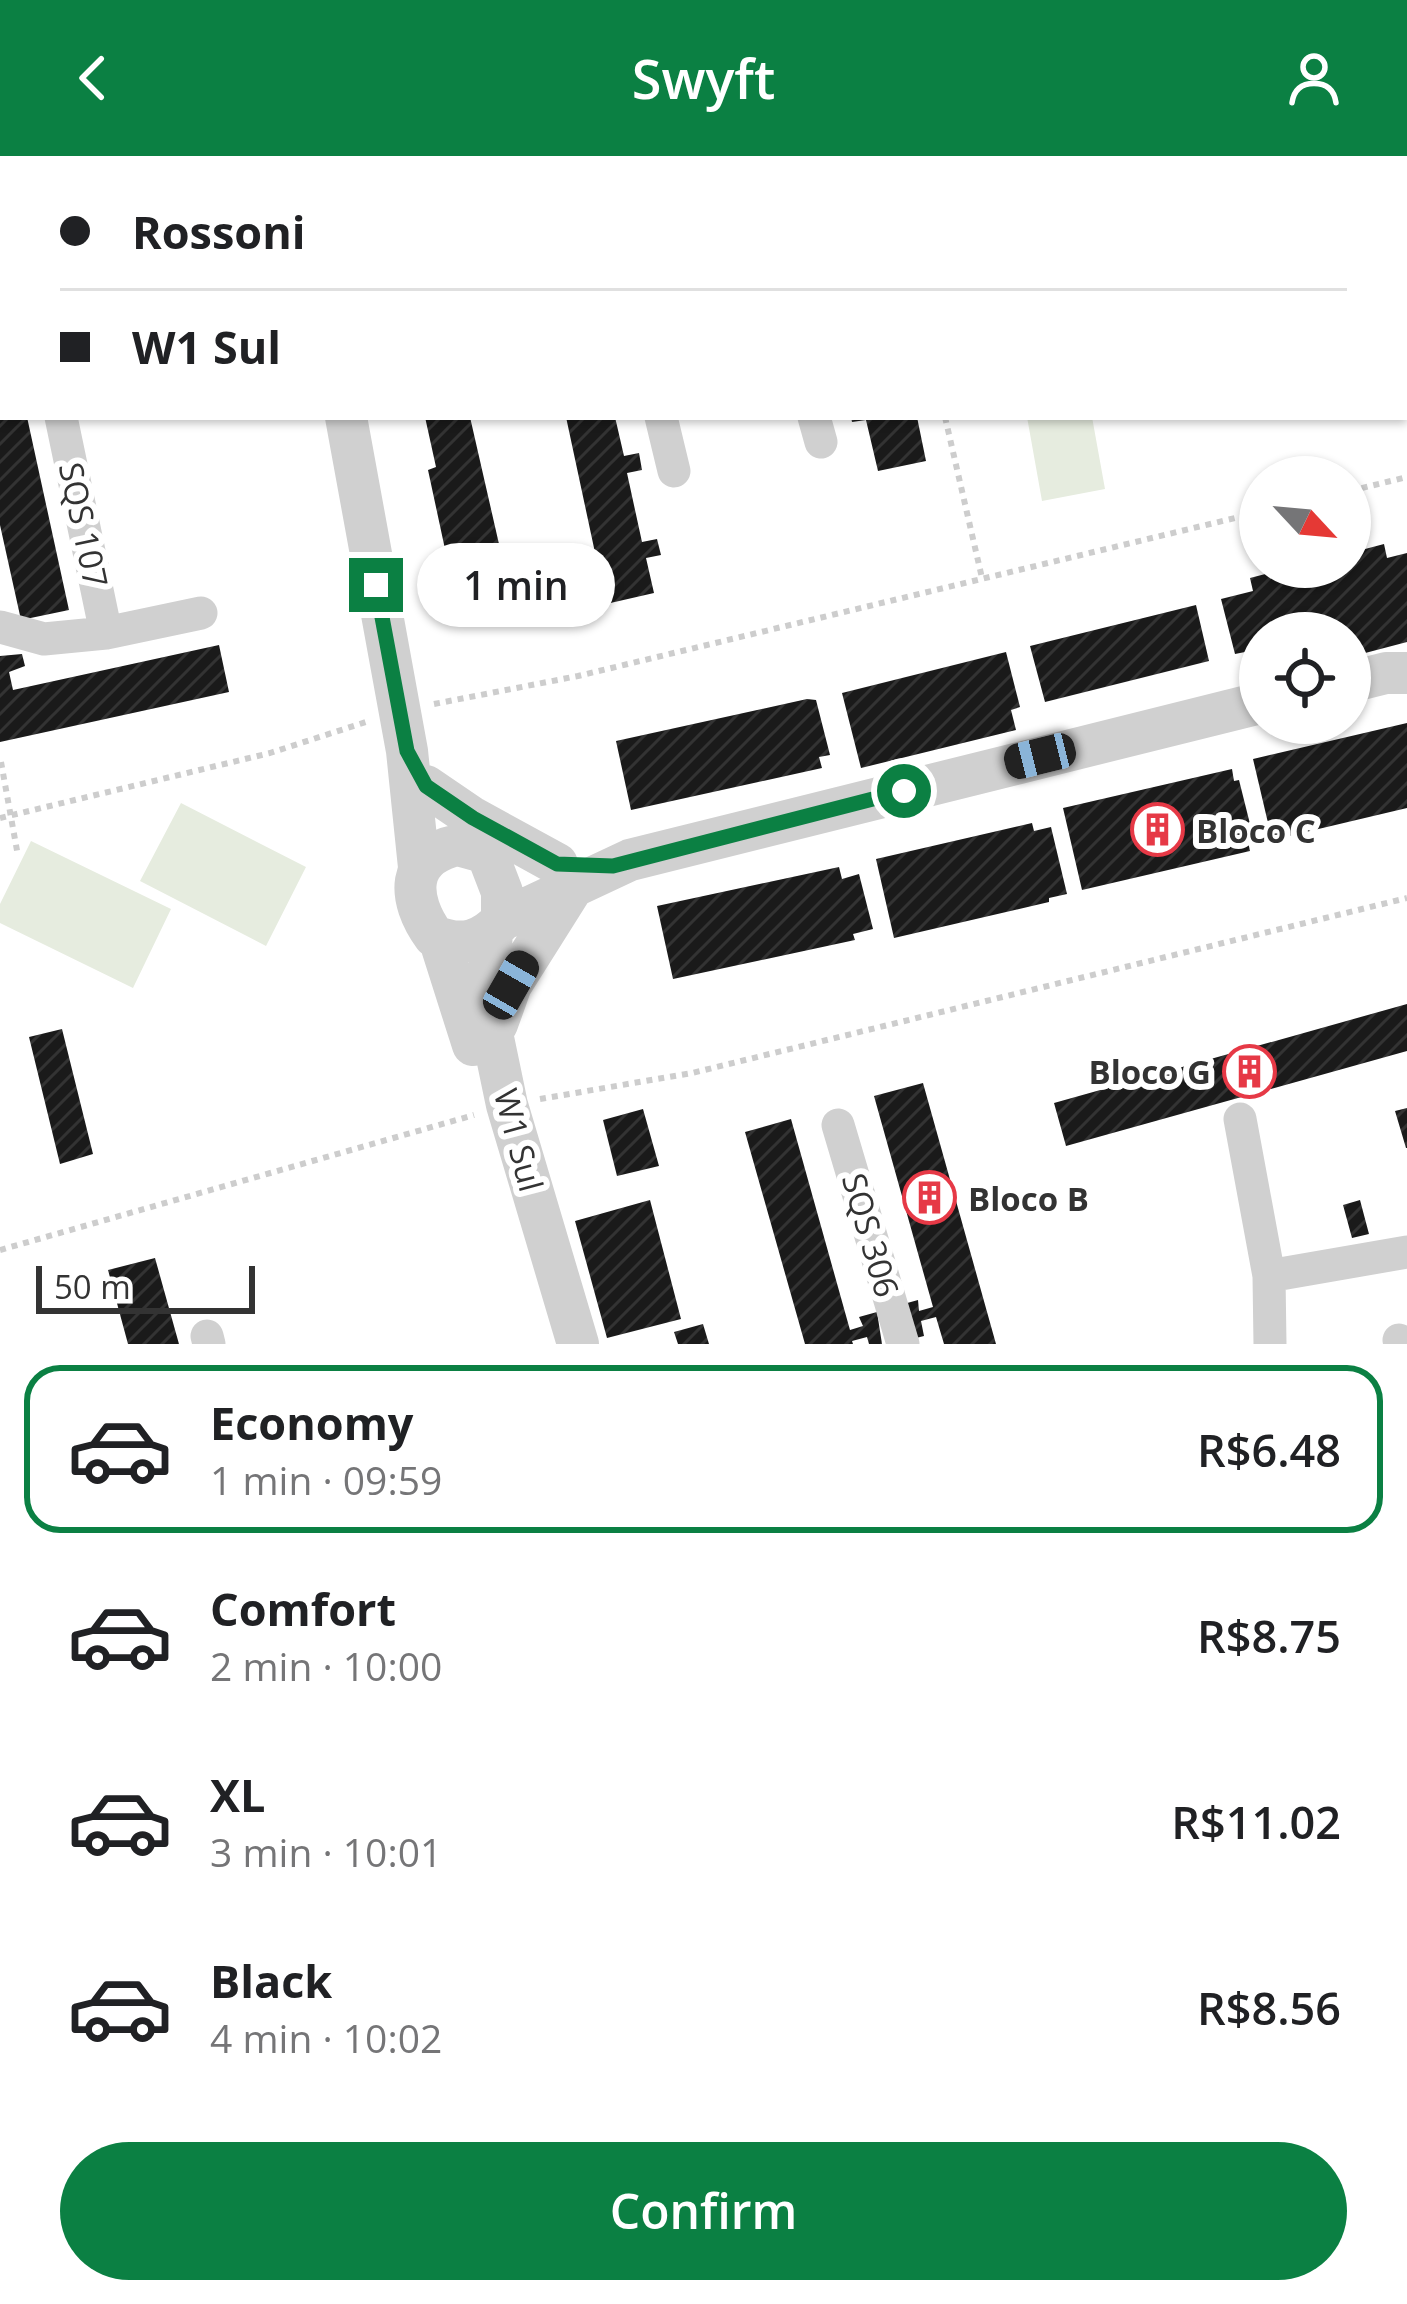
<!DOCTYPE html>
<meta charset="utf-8">
<style>
:root{--surface:#fff;--page:#f2f2f2;--text:#202124;--muted:#757577;--line:#e0e0e0;--accent:#0b8043}
body{margin:0;font-family:"Open Sans",sans-serif;background:var(--page);color:var(--text);height:100vh;display:flex;flex-direction:column;font-size:45px;white-space:nowrap}
*{box-sizing:border-box;margin:0}
p{font-size:39px;color:var(--muted)}
.icon{flex:none;width:66px;height:66px;fill:none;stroke:currentColor;stroke-width:2;stroke-linecap:round;stroke-linejoin:round}
.map{position:relative;height:1188px;overflow:hidden}
.details{display:flex;flex-direction:column;background:var(--surface);flex:1}
.details>*{flex:none}
.top-card{position:absolute;left:0px;top:0px;width:1407px;height:264px;box-shadow:0 3px 9px #0004;display:grid;align-content:center;height:264px;padding:0 60px;background:var(--surface)}
.needle{width:78px;rotate:116deg}
.controls{position:absolute;left:1239px;top:300px;display:grid;gap:24px}
.controls a{display:grid;place-items:center;width:132px;height:132px;border-radius:50%;background:var(--surface);box-shadow:0 3px 9px #0004;font-size:60px}
.scale{position:absolute;left:36px;bottom:30px;width:219px;box-sizing:border-box;padding-left:12px;border:6px solid #333;border-top:0;font-size:33px;line-height:42px;white-space:nowrap;color:#333;-webkit-text-stroke:9px #fff;paint-order:stroke}
.end{position:absolute;width:54px;height:54px;margin:-27px;border:15px solid #0b8043;background:#fff;box-shadow:0 0 0 6px #fff}
.from{border-radius:50%}
.bubble{position:absolute;height:84px;border-radius:42px;background:var(--surface);box-shadow:0 3px 9px #0004;font-size:39px;font-weight:600;line-height:84px;text-align:center}
.car{position:absolute;width:36px;height:72px;margin:-36px -18px;border-radius:15px;box-shadow:0 0 9px 3px #0007;background:linear-gradient(#222 24%,#8ab4d8 0 40%,#222 0 76%,#8ab4d8 0 86%,#222 0)}
.top-card b{display:flex;align-items:center;gap:42px;height:114px;font-size:45px}
.top-card b+b{border-top:3px solid var(--line)}
.top-card i{width:30px;height:30px;background:var(--text)}
ul{padding:21px 0 0;list-style:none}
li{display:flex;align-items:center;gap:36px;height:168px;margin:0 24px 18px;padding:0 36px;border:6px solid transparent;border-radius:36px}
li div{flex:1}
li b{display:block;font-size:45px}
li em{font-style:normal;font-weight:600}
li.on{border-color:var(--accent)}
li>.icon{width:108px;height:108px;stroke-width:1.5}
.button{display:flex;gap:24px;margin-top:auto;padding:24px 60px}
.button a{flex:1;height:138px;border-radius:72px;background:var(--accent);color:#fff;font-size:48px;font-weight:600;line-height:138px;text-align:center}
header{display:flex;justify-content:space-between;align-items:center;height:156px;padding:0 60px;background:var(--accent);color:#fff;font-size:54px;font-weight:600}
.map>svg:first-child{display:block}
.pitch{fill:#e6ecdf}
.building{fill:url(#building-hatch)}
.lines{fill:none;stroke-linecap:round;stroke-linejoin:round}
.path{stroke:#cdcdcd;stroke-width:6;stroke-dasharray:6 6;stroke-linecap:butt}
.minor{stroke:#d0d0d0;stroke-width:33}
.tertiary{stroke:#d0d0d0;stroke-width:42}
.route{stroke:#0b8043;stroke-width:15}
.labels{text-anchor:middle;dominant-baseline:central;stroke-width:12;stroke-linejoin:round;paint-order:stroke}
.street-label{font-size:33px;fill:#333;stroke:#fff}
.poi-label{font-size:33px;font-weight:bold;fill:#333;stroke:#fff;text-anchor:start}
</style>
<header><svg class="icon" aria-label="back" viewBox="0 0 24 24"><path d="M15 5l-7 7 7 7"/></svg>Swyft<svg class="icon" aria-label="person" viewBox="0 0 24 24"><circle cx="12" cy="8" r="4"/><path d="M4 21q1-7 8-7t8 7"/></svg></header>
<div class="map">
<svg width="1407" height="1188" viewBox="0 0 1407 1188">
<defs>
<pattern id="building-hatch" width="6" height="6" patternUnits="userSpaceOnUse" patternTransform="scale(3)"><rect width="6" height="6" fill="#1a1a1a"/><path d="M-1 1l2-2M0 6l6-6M5 7l2-2" fill="none" stroke="#333"/></pattern>
</defs>
<rect width="100%" height="100%" fill="#fff"/>
<path class="pitch" d="M 1027,261 L 1092,261 L 1105,333 L 1042,345 Z
M 181,647 L 306,711 L 266,790 L 140,725 Z
M 31,685 L 171,753 L 133,832 L 0,767 L 0,748 Z"/>
<path class="building" d="M 0,261 L 27,261 L 69,454 L 21,464 L 0,369 Z
M 425,261 L 470,261 L 504,410 L 451,421 L 428,314 L 436,311 Z
M 566,261 L 615,261 L 624,300 L 639,297 L 642,314 L 627,317 L 642,386 L 657,383 L 661,399 L 646,402 L 654,437 L 606,448 Z
M 851,261 L 917,261 L 926,305 L 878,315 L 866,264 L 852,266 Z
M 1384,388 L 1387,402 L 1407,397 L 1407,486 L 1350,501 L 1350,477 L 1260,477 L 1260,507 L 1255,494 L 1235,498 L 1221,443 L 1253,435 L 1250,422 L 1293,411 L 1350,411 L 1350,397 Z
M 1196,449 L 1209,505 L 1045,546 L 1030,490 Z
M 219,489 L 229,536 L 0,586 L 0,500 L 22,498 L 25,510 L 9,516 L 13,534 Z
M 1006,496 L 1020,551 L 1011,554 L 1016,574 L 861,612 L 842,537 Z
M 807,543 L 816,544 L 830,599 L 819,601 L 822,612 L 631,654 L 616,585 Z
M 1407,567 L 1407,652 L 1272,684 L 1253,603 Z
M 1232,613 L 1234,625 L 1239,624 L 1253,680 L 1247,681 L 1250,695 L 1082,734 L 1063,652 Z
M 1032,667 L 1034,675 L 1051,671 L 1067,738 L 1049,742 L 1049,746 L 894,782 L 876,703 Z
M 839,711 L 842,723 L 859,718 L 873,773 L 853,778 L 855,784 L 673,823 L 657,750 Z
M 1407,848 L 1407,895 L 1066,990 L 1054,947 Z
M 62,873 L 93,998 L 60,1008 L 29,881 Z
M 923,927 L 996,1188 L 944,1188 L 936,1161 L 921,1165 L 924,1180 L 912,1183 L 900,1149 L 918,1144 L 919,1155 L 933,1151 L 874,940 Z
M 1407,952 L 1407,992 L 1406,992 L 1395,955 Z
M 643,953 L 659,1010 L 617,1020 L 603,964 Z
M 791,963 L 850,1174 L 863,1170 L 859,1161 L 877,1156 L 882,1188 L 869,1188 L 867,1181 L 852,1185 L 853,1188 L 805,1188 L 745,976 Z
M 650,1044 L 681,1163 L 607,1182 L 575,1065 Z
M 1360,1044 L 1369,1078 L 1352,1082 L 1343,1049 Z
M 155,1102 L 179,1188 L 128,1188 L 108,1114 Z
M 703,1168 L 709,1188 L 678,1188 L 674,1176 Z"/>
<g class="lines">
<path class="path" d="M 886,0 L 887,3
M 945,261 L 982,422
M 1350,335 L 1407,321
M 434,548 L 578,520 L 1260,356
M 1,606 L 18,700
M 0,662 L 270,597 L 369,565
M 540,943 L 692,917 L 1407,742
M 0,1094 L 474,959"/>
<path class="minor" d="M 602,0 L 603,3
M 749,0 L 750,3
M 1114,3 L 1128,0
M 0,69 L 3,73
M 61,261 L 106,477
M 661,261 L 674,315
M 814,261 L 821,286
M 0,471 L 44,483 L 106,477 L 201,457
M 1240,963 L 1269,1120
M 838,969 L 903,1188
M 207,1180 L 209,1188
M 1399,1184 L 1400,1188
M 1270,1188 L 1269,1120 L 1407,1096"/>
<path class="tertiary" d="M 298,0 L 299,3
M 346,261 L 407,595 L 419,711
M 1350,526 L 1386,517 L 1407,517
M 426,630 L 473,662 L 557,708
M 458,689 L 487,697 L 502,736 L 502,764 C 482,786 462,791 434,780 C 407,743 405,700 458,689 Z
M 502,764 L 630,704 L 1260,547
M 492,775 L 487,853 L 507,949 L 578,1188
M 439,782 L 473,889
M 497,868 L 511,829 L 574,729"/>
</g>
<g class="lines">
<path class="route" d="M 376,429 L 407,595 L 426,630 L 473,662 L 557,708 L 613,710 L 904,635"/>
</g>
<defs>
<symbol id="building-ring" viewBox="-11 -11 22 22"><circle r="9.5" fill="#fff" stroke="#e63946" stroke-width="1.5"/><path d="M-4-6H4V6H1V3H-1V6H-4ZM-2.5-4.3h1.7v1.8h-1.7ZM.8-4.3h1.7v1.8H.8ZM-2.5-1h1.7V.8h-1.7ZM.8-1h1.7V.8H.8Z" fill="#e63946"/></symbol>
</defs>
<g fill-rule="evenodd">
<use href="#building-ring" x="1128" y="644" width="59" height="59"/>
<use href="#building-ring" x="1220" y="886" width="59" height="59"/>
<use href="#building-ring" x="900" y="1012" width="59" height="59"/>
</g>
<g class="labels">
<g class="street-label">
<text transform="translate(84 369) rotate(78)">SQS 107</text>
<text transform="translate(519 984) rotate(75)">W1 Sul</text>
<text transform="translate(871 1079) rotate(74)">SQS 306</text>
</g>
<g class="poi-label">
<text x="1196" y="674">Bloco C</text>
<text x="1211" y="915" text-anchor="end">Bloco G</text>
<text x="968" y="1042">Bloco B</text>
</g>
</g>
</svg>
<div class="controls">
<a><svg class="needle" viewBox="-14 -14 28 28"><path d="M0-13l5 13h-10z" fill="#e53935"/><path d="M0 13l5-13h-10z" fill="#757577"/></svg></a>
<a><svg class="icon" aria-label="locate" viewBox="0 0 24 24"><circle cx="12" cy="12" r="6"/><path d="M12 2v4M12 18v4M2 12h4M18 12h4"/></svg></a>
</div>
<div class="scale">50 m</div>
<i class="end from" style="left:904px;top:635px"></i>
<i class="end" style="left:376px;top:429px"></i>
<div class="bubble" style="left:417px;top:387px;width:198px">1 min</div>
<i class="car" style="left:1040px;top:600px;rotate:256deg"></i>
<i class="car" style="left:511px;top:829px;rotate:30deg"></i>
<div class="top-card">
<b><i class="from"></i>Rossoni</b>
<b><i></i>W1 Sul</b>
</div>
</div>
<section class="details">
<ul>
<li class="on"><svg class="icon" aria-label="car" viewBox="0 0 24 24"><path d="M5 17H2v-5l4-1 3-4h7l3 4 3 1v5h-3M9 17h6M6 11h13"/><circle cx="7" cy="17" r="2"/><circle cx="17" cy="17" r="2"/></svg><div><b>Economy</b><p>1 min · 09:59</p></div><em>R$6.48</em></li>
<li><svg class="icon" aria-label="car" viewBox="0 0 24 24"><path d="M5 17H2v-5l4-1 3-4h7l3 4 3 1v5h-3M9 17h6M6 11h13"/><circle cx="7" cy="17" r="2"/><circle cx="17" cy="17" r="2"/></svg><div><b>Comfort</b><p>2 min · 10:00</p></div><em>R$8.75</em></li>
<li><svg class="icon" aria-label="car" viewBox="0 0 24 24"><path d="M5 17H2v-5l4-1 3-4h7l3 4 3 1v5h-3M9 17h6M6 11h13"/><circle cx="7" cy="17" r="2"/><circle cx="17" cy="17" r="2"/></svg><div><b>XL</b><p>3 min · 10:01</p></div><em>R$11.02</em></li>
<li><svg class="icon" aria-label="car" viewBox="0 0 24 24"><path d="M5 17H2v-5l4-1 3-4h7l3 4 3 1v5h-3M9 17h6M6 11h13"/><circle cx="7" cy="17" r="2"/><circle cx="17" cy="17" r="2"/></svg><div><b>Black</b><p>4 min · 10:02</p></div><em>R$8.56</em></li>
</ul>
<div class="button"><a>Confirm</a></div>
</section>
